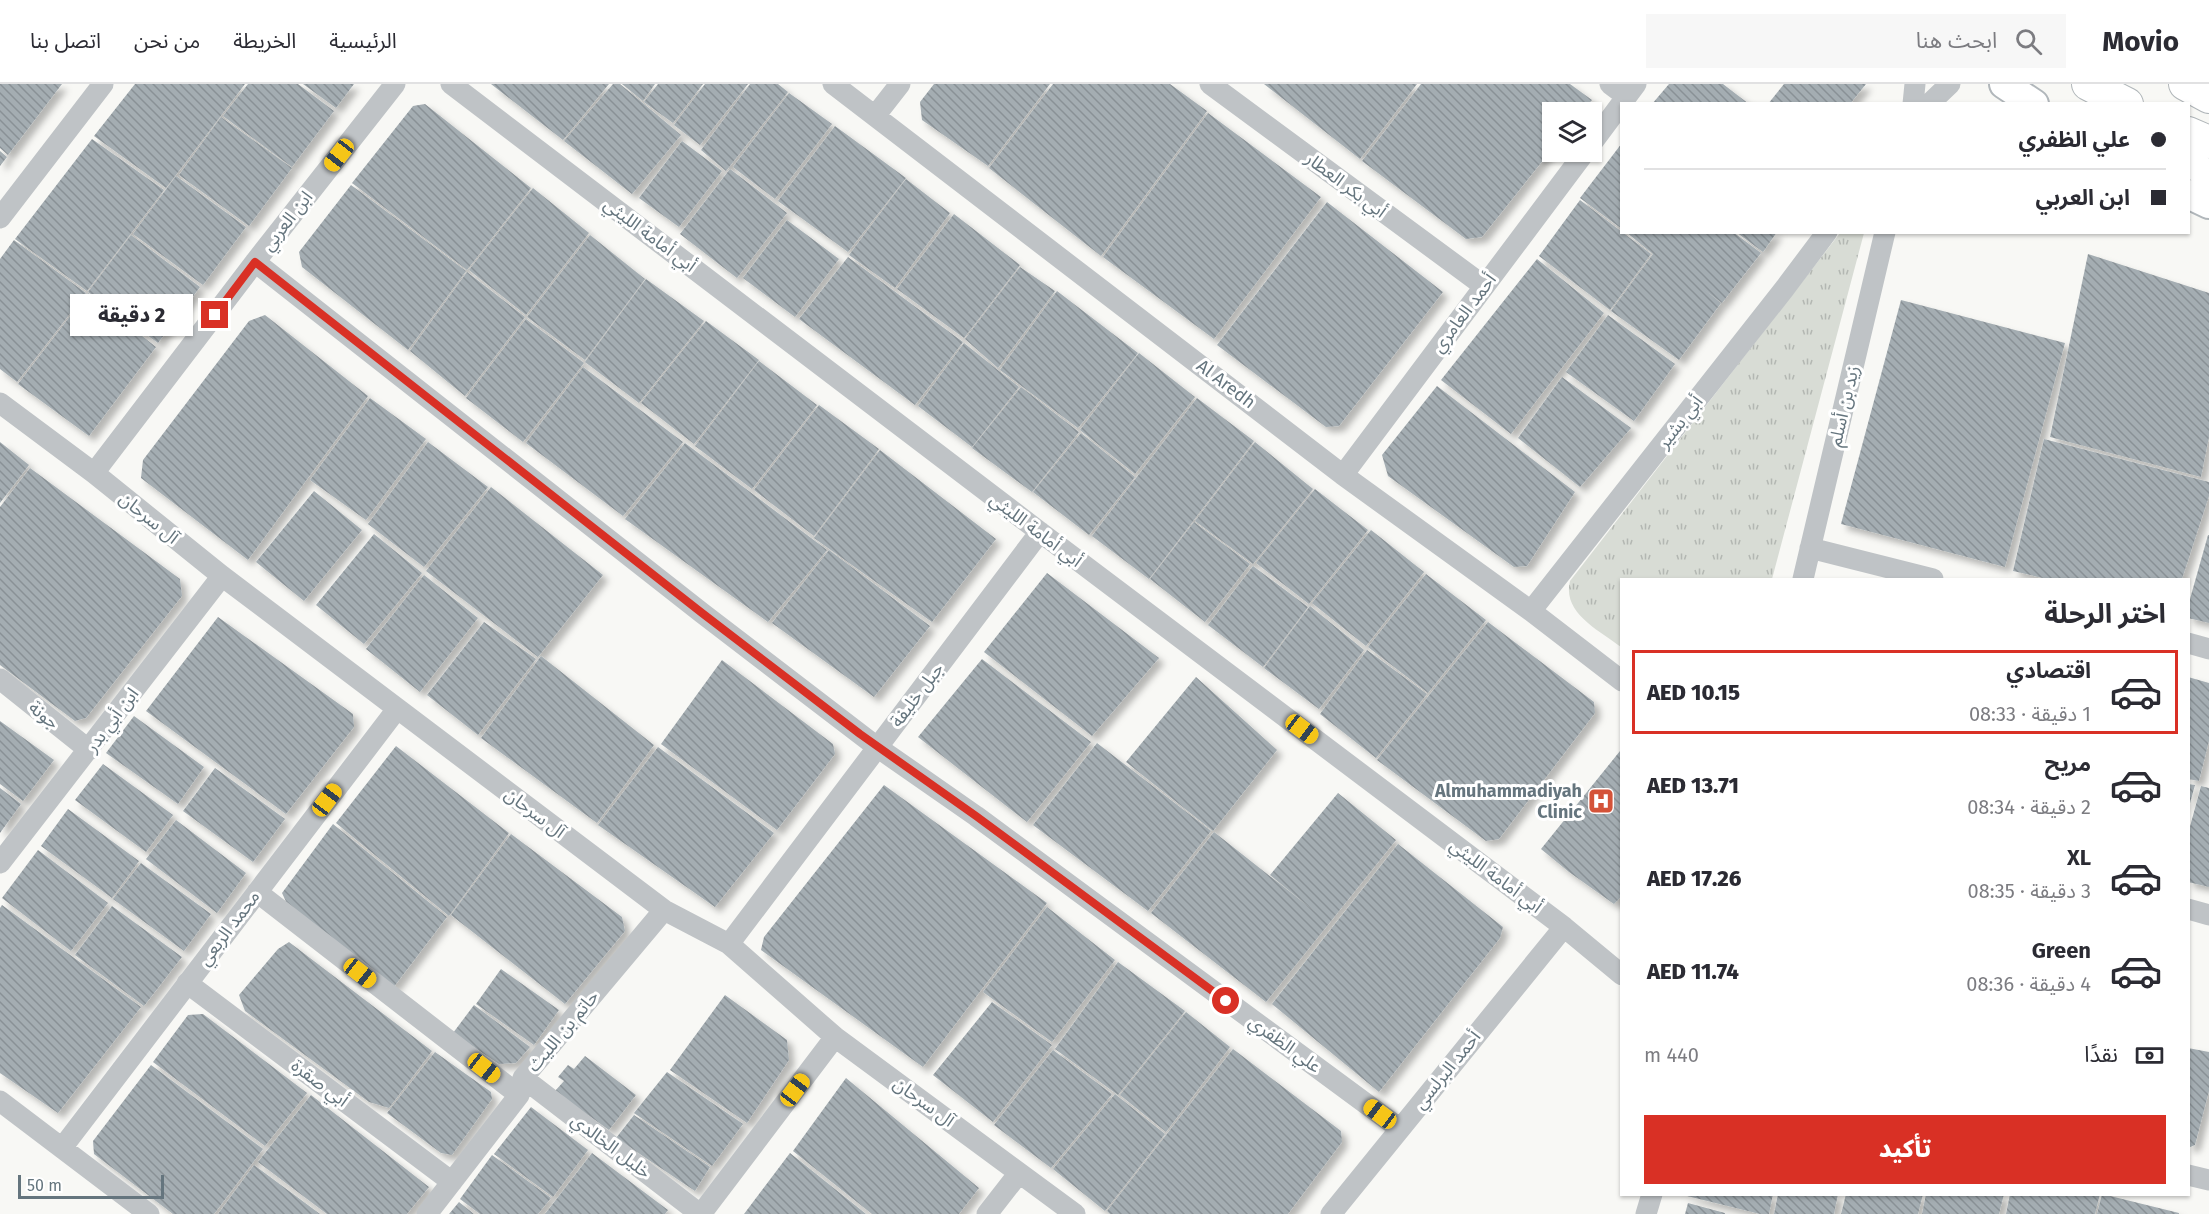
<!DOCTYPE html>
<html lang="ar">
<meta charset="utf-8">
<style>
:root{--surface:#fff;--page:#f7f7f7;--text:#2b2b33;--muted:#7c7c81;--line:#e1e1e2;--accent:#d93025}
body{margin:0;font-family:"Fira Sans","Noto Sans Arabic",sans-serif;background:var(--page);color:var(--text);direction:rtl;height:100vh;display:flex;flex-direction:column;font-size:22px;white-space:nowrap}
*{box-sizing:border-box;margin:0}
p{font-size:20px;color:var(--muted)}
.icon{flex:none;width:33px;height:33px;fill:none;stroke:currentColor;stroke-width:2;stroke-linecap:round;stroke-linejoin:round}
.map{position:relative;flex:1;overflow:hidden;direction:ltr}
.side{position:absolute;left:1620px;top:494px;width:570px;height:618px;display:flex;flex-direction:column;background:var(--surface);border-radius:0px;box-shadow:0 2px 4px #0004;direction:rtl}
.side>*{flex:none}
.guide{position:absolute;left:1620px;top:18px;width:570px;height:132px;border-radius:0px;box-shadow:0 2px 4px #0004;direction:rtl;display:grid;align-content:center;height:132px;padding:0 24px;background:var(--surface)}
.controls{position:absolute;left:1542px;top:18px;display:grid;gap:12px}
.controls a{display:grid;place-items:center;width:60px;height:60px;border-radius:0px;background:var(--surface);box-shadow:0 2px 4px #0004;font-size:30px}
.scale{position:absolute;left:18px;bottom:15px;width:146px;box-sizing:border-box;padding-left:6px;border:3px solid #65757e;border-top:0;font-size:16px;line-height:21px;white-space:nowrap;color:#65757e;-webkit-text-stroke:4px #fff;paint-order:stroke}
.end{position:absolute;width:27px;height:27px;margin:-14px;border:8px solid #d93025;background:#fff;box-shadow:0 0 0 3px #fff}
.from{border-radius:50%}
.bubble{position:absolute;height:42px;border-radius:0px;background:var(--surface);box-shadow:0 2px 4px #0004;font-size:20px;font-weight:800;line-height:42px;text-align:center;direction:rtl}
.car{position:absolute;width:18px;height:36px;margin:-18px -9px;border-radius:8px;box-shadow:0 0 4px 2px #0007;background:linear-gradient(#f5c518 24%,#345 0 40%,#f5c518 0 76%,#345 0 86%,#f5c518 0)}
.guide b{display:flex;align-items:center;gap:21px;height:57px;font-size:22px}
.guide b+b{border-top:2px solid var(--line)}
.guide i{width:15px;height:15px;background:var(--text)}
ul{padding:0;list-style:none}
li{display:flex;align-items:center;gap:18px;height:84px;margin:0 12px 9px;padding:0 12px;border:3px solid transparent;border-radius:0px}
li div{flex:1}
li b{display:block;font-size:22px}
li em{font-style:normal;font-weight:800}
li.active{border-color:var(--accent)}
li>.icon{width:54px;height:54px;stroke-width:1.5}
h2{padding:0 24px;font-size:27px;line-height:72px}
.pay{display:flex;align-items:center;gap:15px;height:66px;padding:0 24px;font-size:22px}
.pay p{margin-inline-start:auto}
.action{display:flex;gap:12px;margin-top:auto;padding:12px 24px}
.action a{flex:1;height:69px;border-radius:0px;background:var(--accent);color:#fff;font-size:24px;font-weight:800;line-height:69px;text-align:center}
header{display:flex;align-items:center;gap:36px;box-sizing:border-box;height:84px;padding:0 30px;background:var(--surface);border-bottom:2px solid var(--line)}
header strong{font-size:28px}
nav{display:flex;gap:33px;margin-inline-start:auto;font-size:21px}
.search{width:420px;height:54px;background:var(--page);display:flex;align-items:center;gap:15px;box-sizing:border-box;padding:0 21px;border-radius:0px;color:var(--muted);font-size:22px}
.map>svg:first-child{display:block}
.park{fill:url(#park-tufts)}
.building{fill:url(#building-back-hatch);filter:url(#shadow)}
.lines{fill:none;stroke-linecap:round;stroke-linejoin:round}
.secondary-casing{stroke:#b1b7bb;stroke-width:32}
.primary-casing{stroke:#b0b6b9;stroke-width:34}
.minor{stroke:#bfc3c6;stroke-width:21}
.secondary{stroke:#fff;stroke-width:28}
.primary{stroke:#fff;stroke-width:32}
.route{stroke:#d93025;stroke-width:8}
.labels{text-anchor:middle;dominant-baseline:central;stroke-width:6;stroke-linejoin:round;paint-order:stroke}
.street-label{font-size:18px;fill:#65757e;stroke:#fff}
.poi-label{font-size:18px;font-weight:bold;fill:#65757e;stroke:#fff;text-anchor:end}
</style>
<header>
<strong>Movio</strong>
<div class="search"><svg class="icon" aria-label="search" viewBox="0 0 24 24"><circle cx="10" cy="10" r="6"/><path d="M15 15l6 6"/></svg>ابحث هنا</div>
<nav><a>الرئيسية</a><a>الخريطة</a><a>من نحن</a><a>اتصل بنا</a></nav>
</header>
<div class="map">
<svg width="2209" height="1130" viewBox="0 0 2209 1130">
<defs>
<pattern id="park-tufts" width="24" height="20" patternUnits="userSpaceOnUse" patternTransform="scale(1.5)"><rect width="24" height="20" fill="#d8dcd5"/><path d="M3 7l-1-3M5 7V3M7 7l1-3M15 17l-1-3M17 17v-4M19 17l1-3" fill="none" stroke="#b3b7b2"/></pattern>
<pattern id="building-back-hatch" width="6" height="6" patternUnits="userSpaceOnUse" patternTransform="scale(1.5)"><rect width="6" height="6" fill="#a4adb2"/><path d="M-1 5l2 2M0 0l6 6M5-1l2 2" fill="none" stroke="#899196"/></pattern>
<filter id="shadow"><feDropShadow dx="5.5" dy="5.5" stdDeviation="3" flood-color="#0004"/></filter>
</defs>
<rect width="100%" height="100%" fill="#f8f8f5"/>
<path class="park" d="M 1840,149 L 1864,149 L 1772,495 L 1622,495 L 1621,563 C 1599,546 1562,529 1570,497 Z"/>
<path class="building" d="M 0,0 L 62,0 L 8,71 L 0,64 Z
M 135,0 L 245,0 L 166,104 L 94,52 Z
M 248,0 L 298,0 L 334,27 L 292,83 L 223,32 Z
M 303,0 L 354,0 L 336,24 Z
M 491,0 L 609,0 L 563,56 Z
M 613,0 L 620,0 L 681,51 L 632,110 L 564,57 Z
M 622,0 L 655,0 L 643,17 Z
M 658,0 L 703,0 L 673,39 L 644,18 Z
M 705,0 L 748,0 L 700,61 L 674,41 Z
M 750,0 L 778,0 L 788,8 L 726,87 L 701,66 Z
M 934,0 L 1050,0 L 988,82 L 922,36 L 920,18 Z
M 1053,0 L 1170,0 L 1207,27 L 1101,172 L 989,84 Z
M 1264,0 L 1417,0 L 1360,75 Z
M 1421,0 L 1570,0 L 1592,16 L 1582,28 L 1552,28 L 1552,65 L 1482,153 L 1466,155 L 1362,77 Z
M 1669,0 L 1723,0 L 1749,20 L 1652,20 Z
M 1784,0 L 1866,0 L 1850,20 L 1768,20 Z
M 789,9 L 832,40 L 775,115 L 733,83 Z
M 425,20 L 531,104 L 467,186 L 352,99 L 413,22 Z
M 1208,29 L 1321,113 L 1214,255 L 1103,173 Z
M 221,33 L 292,84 L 249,142 L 179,91 Z
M 835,42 L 906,94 L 848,168 L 778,117 Z
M 92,55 L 164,106 L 87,207 L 15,155 Z
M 682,57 L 722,87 L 679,143 L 639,114 Z
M 1622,59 L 1622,145 L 1580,114 Z
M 0,67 L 7,73 L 0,82 Z
M 730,85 L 787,129 L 737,194 L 680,150 Z
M 176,92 L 246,143 L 203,201 L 133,150 Z
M 906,95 L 950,129 L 895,204 L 849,171 Z
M 351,101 L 466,187 L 408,266 L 302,183 L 299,168 Z
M 533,104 L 589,149 L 526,231 L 469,186 Z
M 1580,116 L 1651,170 L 1610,226 L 1539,172 Z
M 1327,118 L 1443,208 L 1339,342 L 1326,343 L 1217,261 Z
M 954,130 L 1020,181 L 964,254 L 897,205 Z
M 787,136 L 839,175 L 795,233 L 743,194 Z
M 1626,148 L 1733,148 L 1761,169 L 1722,219 L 1705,206 L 1721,219 L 1679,276 L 1611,227 L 1653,170 Z
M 1736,148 L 1777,148 L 1763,168 Z
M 131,151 L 200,203 L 158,259 L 88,208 Z
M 590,151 L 645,195 L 585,276 L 527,233 Z
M 14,156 L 86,209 L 17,298 L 0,285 L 0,175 Z
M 2088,170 L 2209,209 L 2209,353 L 2201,393 L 2050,353 Z
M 848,173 L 963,258 L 915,321 L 799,235 Z
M 1537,175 L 1604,229 L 1511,350 L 1441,296 Z
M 1020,183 L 1055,207 L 998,284 L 965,255 Z
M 467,188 L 525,233 L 465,312 L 410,267 Z
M 646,195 L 704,237 L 639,319 L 585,278 Z
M 1057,207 L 1138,269 L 1078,344 L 1000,286 Z
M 88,209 L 156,263 L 89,352 L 18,300 Z
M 1901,216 L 2065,259 L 2005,483 L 1841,440 Z
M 265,231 L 368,312 L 248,476 L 141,394 L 143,376 L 249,237 Z
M 1608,231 L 1675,280 L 1634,337 L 1566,288 Z
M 526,235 L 584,279 L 523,358 L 466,314 Z
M 706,237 L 759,276 L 694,360 L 641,319 Z
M 964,259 L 1019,303 L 972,363 L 918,322 Z
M 1139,269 L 1195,313 L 1135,390 L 1080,346 Z
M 759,277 L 817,321 L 752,405 L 695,362 Z
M 583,283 L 683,358 L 623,432 L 526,359 Z
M 1562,293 L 1631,344 L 1580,403 L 1518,354 Z
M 1437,302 L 1575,408 L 1527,482 L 1514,483 L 1388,392 L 1382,371 Z
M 1021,303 L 1079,348 L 1032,408 L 972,364 Z
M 370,314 L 426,355 L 366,436 L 310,396 Z
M 1197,314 L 1254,357 L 1149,495 L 1092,452 Z
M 819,321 L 879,365 L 814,452 L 754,406 Z
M 1081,349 L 1135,393 L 1089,451 L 1033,408 Z
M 2044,355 L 2209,398 L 2209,412 L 2182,495 L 2047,495 L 2013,487 Z
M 0,358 L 29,381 L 0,419 Z
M 428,358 L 488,403 L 424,483 L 368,440 Z
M 1255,358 L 1313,405 L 1253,480 L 1195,437 Z
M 685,359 L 827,466 L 768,538 L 625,435 Z
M 880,366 L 996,455 L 932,538 L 814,454 Z
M 30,384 L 180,495 L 182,512 L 86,634 L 75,637 L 0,581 L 0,423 Z
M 491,403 L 603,491 L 538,573 L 426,487 Z
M 1315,405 L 1368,446 L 1309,520 L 1256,479 Z
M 314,407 L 362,446 L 304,517 L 256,478 Z
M 1194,438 L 1250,480 L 1205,538 L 1150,495 Z
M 1371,446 L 1424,488 L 1366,562 L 1312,519 Z
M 374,450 L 422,489 L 364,560 L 316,521 Z
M 2208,451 L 2209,451 L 2209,539 L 2188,534 L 2188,522 Z
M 829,466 L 930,542 L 874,613 L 772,539 Z
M 1253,482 L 1308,523 L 1263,583 L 1208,541 Z
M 1047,489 L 1159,574 L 1092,652 L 984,568 Z
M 1426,490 L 1486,536 L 1428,609 L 1368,563 Z
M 424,491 L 478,534 L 420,608 L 366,565 Z
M 1310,522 L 1364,566 L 1319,625 L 1264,584 Z
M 218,533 L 353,630 L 354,643 L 286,730 L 146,627 Z
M 484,538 L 536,575 L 478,651 L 427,611 Z
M 1488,538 L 1594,618 L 1595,629 L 1499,755 L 1486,757 L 1377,676 Z
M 1367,566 L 1427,610 L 1376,674 L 1320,630 Z
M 541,572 L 654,661 L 597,739 L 481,654 Z
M 982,575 L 1091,658 L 1027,738 L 918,653 Z
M 722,576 L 833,660 L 835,670 L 777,746 L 661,660 Z
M 1196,593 L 1277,666 L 1213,747 L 1126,678 Z
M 2188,593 L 2209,599 L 2209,657 L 2199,697 L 2188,695 Z
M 134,632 L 204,683 L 178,720 L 106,669 Z
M 0,637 L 54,676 L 23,717 L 0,700 Z
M 1097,659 L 1211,747 L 1148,827 L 1033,741 Z
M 396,662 L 509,749 L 449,832 L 336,739 Z
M 658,663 L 774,749 L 715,823 L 598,741 Z
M 1620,667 L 1622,669 L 1622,812 L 1614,820 L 1569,788 L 1541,765 Z
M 103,680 L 173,731 L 146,768 L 75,716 Z
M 215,684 L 285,735 L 253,778 L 183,727 Z
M 2188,700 L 2195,701 L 2189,723 L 2188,723 Z
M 884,701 L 1047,819 L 923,983 L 761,866 L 764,853 Z
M 2201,702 L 2209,704 L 2209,803 L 2188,798 L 2188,750 Z
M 0,704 L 21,720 L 0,749 Z
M 1338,709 L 1396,756 L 1266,918 L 1151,829 L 1214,748 L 1318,830 L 1270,791 Z
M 68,725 L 139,777 L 112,814 L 41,762 Z
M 176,736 L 246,789 L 217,829 L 146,775 Z
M 333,740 L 447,833 L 393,904 L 289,824 L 282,809 Z
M 511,750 L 622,833 L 625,847 L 565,920 L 451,831 Z
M 1398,760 L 1503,843 L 1500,854 L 1379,1008 L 1272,920 Z
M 38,766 L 108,819 L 71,867 L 2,814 Z
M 141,779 L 211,830 L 184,867 L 113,815 Z
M 2,821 L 141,923 L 58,1029 L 0,989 L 0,824 Z
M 112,822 L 182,873 L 144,922 L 75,871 Z
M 1047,823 L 1115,876 L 1052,958 L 983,908 Z
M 289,858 L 432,967 L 389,1024 L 369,1018 L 245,927 L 239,911 L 278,865 Z
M 1118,878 L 1185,927 L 1118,1011 L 1055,965 Z
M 501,885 L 559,926 L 534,961 L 476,920 Z
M 725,911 L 787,956 L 789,976 L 747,1039 L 670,986 Z
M 992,918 L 1052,961 L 993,1038 L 933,991 Z
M 474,921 L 530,963 L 516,979 L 499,980 L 453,949 Z
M 1186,928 L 1230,963 L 1166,1048 L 1120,1011 Z
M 203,930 L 307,1009 L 265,1062 L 153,978 L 188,931 Z
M 2188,964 L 2209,968 L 2209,1007 L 2195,1061 L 2188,1064 Z
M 1233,965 L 1341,1047 L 1342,1058 L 1288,1130 L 1110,1130 L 1107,1127 Z
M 1053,966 L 1112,1010 L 1051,1084 L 994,1041 Z
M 435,968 L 491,1008 L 492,1015 L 452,1071 L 441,1069 L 387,1029 Z
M 585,972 L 636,1011 L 609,1046 L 588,1031 L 584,1036 L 555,1007 L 564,997 L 558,993 L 568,981 L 574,985 Z
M 151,981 L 263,1065 L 214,1130 L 173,1130 L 94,1070 L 93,1057 Z
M 667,988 L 743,1040 L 712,1082 L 634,1029 Z
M 846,994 L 979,1104 L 959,1130 L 872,1130 L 793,1067 Z
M 1115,1010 L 1165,1050 L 1105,1127 L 1053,1085 Z
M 311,1011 L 429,1103 L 407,1130 L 327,1130 L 258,1078 Z
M 531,1023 L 588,1066 L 553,1113 L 494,1070 Z
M 634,1031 L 710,1083 L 695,1107 L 616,1054 Z
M 592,1069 L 668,1126 L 665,1130 L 545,1130 Z
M 790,1069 L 866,1130 L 744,1130 Z
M 492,1071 L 551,1114 L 538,1130 L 480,1130 L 460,1115 Z
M 254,1081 L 320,1130 L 218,1130 Z
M 1679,1110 L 1773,1110 L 1769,1130 L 1760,1130 Z
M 1778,1110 L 1838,1110 L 1834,1130 L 1774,1130 Z
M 1846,1110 L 1923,1110 L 1918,1130 L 1841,1130 Z
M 1926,1110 L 2004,1110 L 1999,1130 L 1922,1130 Z
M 2010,1110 L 2100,1110 L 2095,1130 L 2006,1130 Z
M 2102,1110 L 2179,1129 L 2179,1130 L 2097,1130 Z
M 459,1118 L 474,1130 L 449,1130 Z
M 1688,1119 L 1725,1129 L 1725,1130 L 1685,1130 Z"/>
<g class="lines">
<defs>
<path id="secondary" d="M 2004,0 L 2034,20
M 2188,76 L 2209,92
M 2188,110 L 2209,120"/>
<path id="primary" d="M 2088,0 L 2127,20
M 2185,0 L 2209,13
M 2188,49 L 2209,58"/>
</defs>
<use href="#secondary" class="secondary-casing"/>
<use href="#primary" class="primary-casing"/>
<path class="minor" d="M 451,0 L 1040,448 L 1564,843 L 1622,891
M 833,0 L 1343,391 L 1531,527 L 1622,597
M 1210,0 L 1484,202
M 1610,0 L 1626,12
M 1913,20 L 1915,0
M 1929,20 L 1950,0
M 875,32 L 900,0
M 1592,59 L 1636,0
M 0,134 L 103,0
M 255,178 L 702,529 L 877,663 L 976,732 L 1399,1044
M 0,319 L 94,389 L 222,492 L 664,826 L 729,860 L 835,953 L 1075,1130
M 94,389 L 255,178 L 395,0
M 1343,391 L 1585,68
M 1810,464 L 1933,495
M 1803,495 L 1885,148
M 1531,527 L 1785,204 L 1827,148
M 2188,559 L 2209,565
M 0,595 L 89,666
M 0,779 L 222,492
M 257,808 L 519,1011
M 2188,825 L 2209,831
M 729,860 L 1040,448
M 187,899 L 452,1098
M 523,994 L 700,1130
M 0,1017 L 149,1130
M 62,1064 L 397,625
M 2188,1091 L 2209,1096
M 427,1130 L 519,1011 L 523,994 L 664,826
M 701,1130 L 835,953
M 987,1130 L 1019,1089
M 1331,1130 L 1564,843
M 1646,1130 L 1652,1110"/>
<use href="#secondary" class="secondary"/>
<use href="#primary" class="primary"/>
</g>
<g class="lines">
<path class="route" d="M 215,231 L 255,178 L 702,529 L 860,650 L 976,732 L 1226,917"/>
</g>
<defs>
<symbol id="hospital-square" viewBox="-11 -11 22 22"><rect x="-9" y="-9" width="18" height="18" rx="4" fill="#d45339" stroke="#fff"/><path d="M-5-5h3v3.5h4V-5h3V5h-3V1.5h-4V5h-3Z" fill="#fff"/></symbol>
</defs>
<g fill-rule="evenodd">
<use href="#hospital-square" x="1586" y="702" width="30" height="30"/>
</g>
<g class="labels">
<g class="street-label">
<text transform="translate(1346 101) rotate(37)">أبي بكر العطار</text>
<text transform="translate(287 137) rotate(-52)">ابن العربي</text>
<text transform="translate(650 151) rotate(37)">أبي أمامة الليثي</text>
<text transform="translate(1464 229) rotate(-53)">أحمد العامري</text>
<text transform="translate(1226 300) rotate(37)">Al Aredh</text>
<text transform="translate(1844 322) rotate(-77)">زيد بن أسلم</text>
<text transform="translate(1680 338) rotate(-52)">أبي بشير</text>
<text transform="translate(149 434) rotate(39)">آل سرحان</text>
<text transform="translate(1036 446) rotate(37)">أبي أمامة الليثي</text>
<text transform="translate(917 611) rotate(-53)">جبل خليفة</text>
<text transform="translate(44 631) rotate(39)">جونة</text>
<text transform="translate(112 636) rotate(-53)">ابن أبي بدر</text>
<text transform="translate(535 729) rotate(37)">آل سرحان</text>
<text transform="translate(1496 792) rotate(37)">أبي أمامة الليثي</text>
<text transform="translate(229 844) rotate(-53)">محمد الربعي</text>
<text transform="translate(563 947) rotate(-50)">حاتم بن الليث</text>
<text transform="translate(1285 960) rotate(36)">علي الظفري</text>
<text transform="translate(1447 986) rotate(-51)">أحمد البرلسي</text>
<text transform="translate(320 999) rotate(37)">أبي صقرة</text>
<text transform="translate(924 1018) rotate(36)">آل سرحان</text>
<text transform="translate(611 1062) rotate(37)">خليل الخالدي</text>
</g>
<g class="poi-label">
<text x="1582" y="707">Almuhammadiyah<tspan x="1582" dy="21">Clinic</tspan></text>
</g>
</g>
</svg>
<div class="controls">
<a><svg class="icon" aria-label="layers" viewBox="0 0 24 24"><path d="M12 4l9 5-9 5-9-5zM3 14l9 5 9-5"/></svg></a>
</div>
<div class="scale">50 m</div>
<i class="end from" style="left:1226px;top:917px"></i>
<i class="end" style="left:215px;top:231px"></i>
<div class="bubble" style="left:70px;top:210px;width:123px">2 دقيقة</div>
<i class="car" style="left:339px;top:71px;rotate:218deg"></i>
<i class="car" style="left:1302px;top:645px;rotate:127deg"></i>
<i class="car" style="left:327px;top:716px;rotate:37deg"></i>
<i class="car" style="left:360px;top:889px;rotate:128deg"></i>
<i class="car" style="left:484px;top:984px;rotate:128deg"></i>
<i class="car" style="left:795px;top:1006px;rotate:37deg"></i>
<i class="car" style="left:1380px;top:1030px;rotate:307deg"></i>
<div class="guide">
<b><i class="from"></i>علي الظفري</b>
<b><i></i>ابن العربي</b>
</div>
<section class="side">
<h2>اختر الرحلة</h2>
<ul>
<li class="active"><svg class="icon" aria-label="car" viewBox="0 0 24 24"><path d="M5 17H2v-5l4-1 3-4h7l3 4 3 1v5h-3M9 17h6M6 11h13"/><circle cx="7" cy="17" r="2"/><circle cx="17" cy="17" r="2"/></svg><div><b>اقتصادي</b><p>1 دقيقة · 08:33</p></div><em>AED 10.15</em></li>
<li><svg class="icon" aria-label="car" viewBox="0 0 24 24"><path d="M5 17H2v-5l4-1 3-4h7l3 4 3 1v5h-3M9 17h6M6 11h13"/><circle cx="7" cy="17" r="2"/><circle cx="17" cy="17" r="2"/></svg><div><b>مريح</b><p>2 دقيقة · 08:34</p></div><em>AED 13.71</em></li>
<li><svg class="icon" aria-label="car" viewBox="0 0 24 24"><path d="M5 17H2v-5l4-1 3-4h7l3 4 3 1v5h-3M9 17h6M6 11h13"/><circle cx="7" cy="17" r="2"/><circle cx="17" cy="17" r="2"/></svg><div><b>XL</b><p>3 دقيقة · 08:35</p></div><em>AED 17.26</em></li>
<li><svg class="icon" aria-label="car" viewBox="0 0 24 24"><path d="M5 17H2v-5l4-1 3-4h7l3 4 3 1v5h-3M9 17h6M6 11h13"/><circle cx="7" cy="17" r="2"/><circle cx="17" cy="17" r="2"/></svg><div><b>Green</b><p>4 دقيقة · 08:36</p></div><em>AED 11.74</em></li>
</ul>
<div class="pay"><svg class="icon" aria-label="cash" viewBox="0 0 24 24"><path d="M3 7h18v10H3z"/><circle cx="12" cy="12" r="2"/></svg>نقدًا<p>440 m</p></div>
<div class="action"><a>تأكيد</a></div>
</section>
</div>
